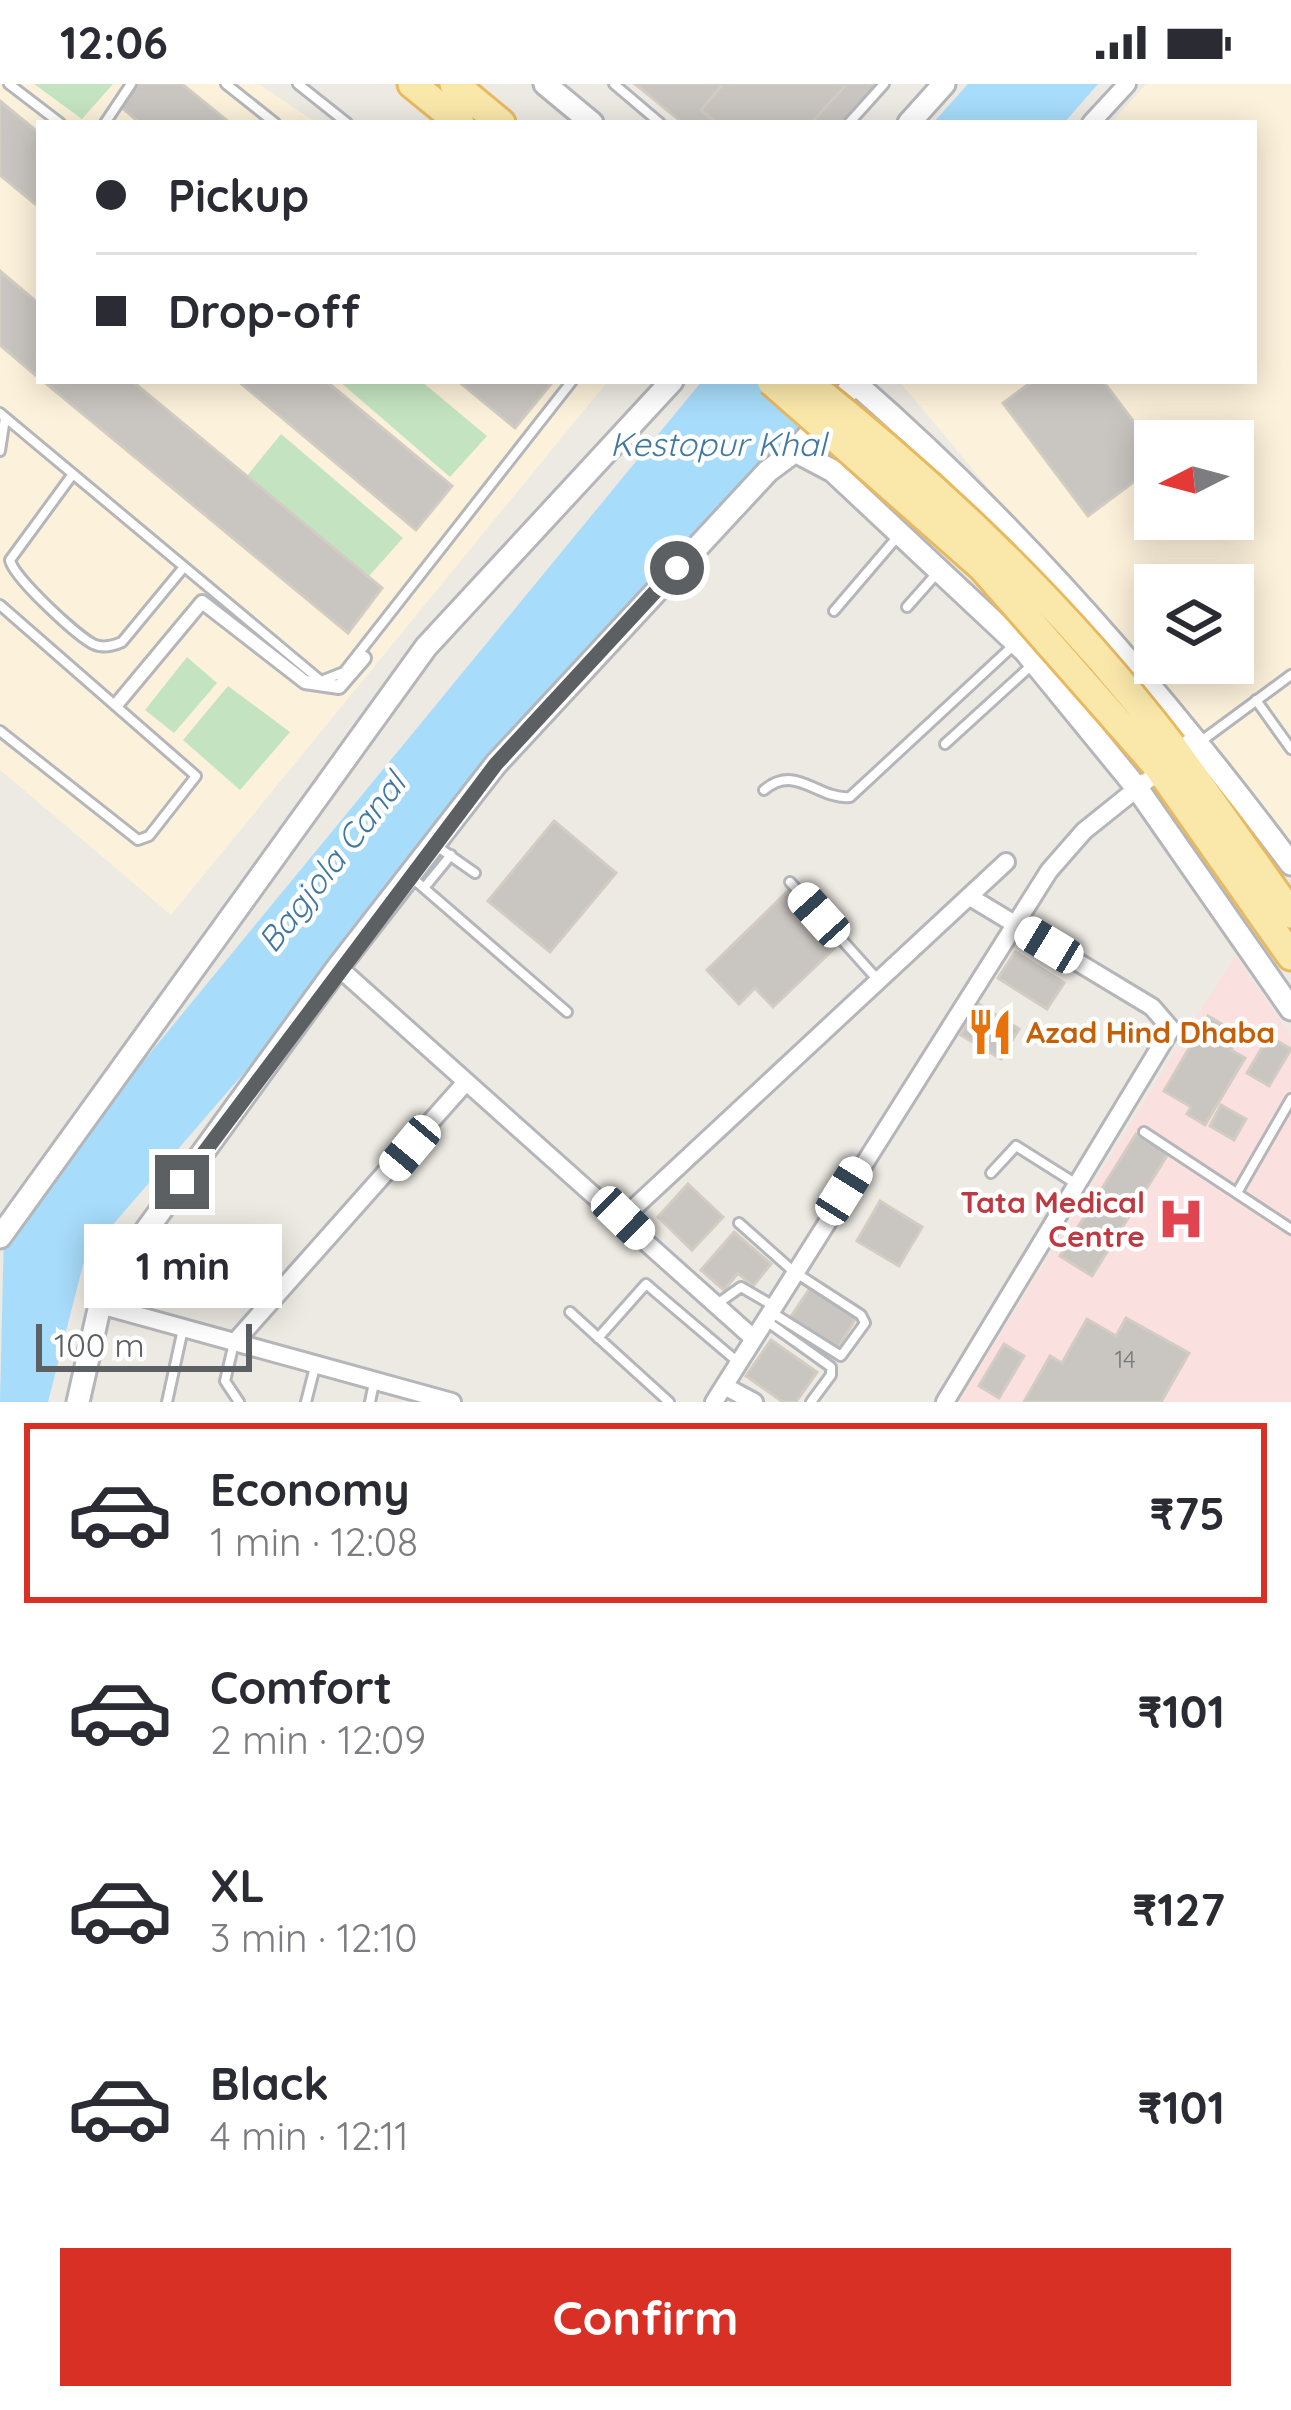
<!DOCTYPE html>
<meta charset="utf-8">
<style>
:root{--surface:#fff;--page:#f7f7f7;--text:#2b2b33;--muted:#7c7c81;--line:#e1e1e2;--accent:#d93025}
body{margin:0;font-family:Quicksand,sans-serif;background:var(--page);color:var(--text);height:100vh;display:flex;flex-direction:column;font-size:45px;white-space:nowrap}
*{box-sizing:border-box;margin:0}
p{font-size:39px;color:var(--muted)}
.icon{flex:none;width:66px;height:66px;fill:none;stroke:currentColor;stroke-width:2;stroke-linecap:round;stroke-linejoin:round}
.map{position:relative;height:1318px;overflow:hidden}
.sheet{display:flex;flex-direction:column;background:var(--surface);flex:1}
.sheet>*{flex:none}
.top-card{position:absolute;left:36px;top:36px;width:1221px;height:264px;border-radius:0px;box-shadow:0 6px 30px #0003;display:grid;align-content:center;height:264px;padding:0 60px;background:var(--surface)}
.needle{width:78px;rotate:264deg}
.tools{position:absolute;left:1134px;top:336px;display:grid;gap:24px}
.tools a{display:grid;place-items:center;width:120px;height:120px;border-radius:0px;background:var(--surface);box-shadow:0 6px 30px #0003;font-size:60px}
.scale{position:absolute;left:36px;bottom:30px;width:216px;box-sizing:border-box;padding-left:12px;border:6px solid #5c6063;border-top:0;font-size:33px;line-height:42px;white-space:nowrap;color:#5c6063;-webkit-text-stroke:9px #fff;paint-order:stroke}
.end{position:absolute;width:54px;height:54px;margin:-27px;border:15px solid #5c6063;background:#fff;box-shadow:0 0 0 6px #fff}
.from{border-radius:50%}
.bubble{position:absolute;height:84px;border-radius:0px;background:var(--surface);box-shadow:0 6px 30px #0003;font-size:39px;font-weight:800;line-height:84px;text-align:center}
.car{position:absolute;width:36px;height:72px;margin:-36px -18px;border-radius:15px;box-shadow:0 0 9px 3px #0007;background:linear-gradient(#fff 24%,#345 0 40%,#fff 0 76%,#345 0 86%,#fff 0)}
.top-card b{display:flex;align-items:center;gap:42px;height:114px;font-size:45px}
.top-card b+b{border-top:3px solid var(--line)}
.top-card i{width:30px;height:30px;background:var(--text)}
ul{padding:21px 0 0;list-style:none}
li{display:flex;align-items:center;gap:36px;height:180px;margin:0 24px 18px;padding:0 36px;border:6px solid transparent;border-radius:0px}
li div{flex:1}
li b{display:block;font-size:45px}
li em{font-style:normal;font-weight:800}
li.on{border-color:var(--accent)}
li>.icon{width:108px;height:108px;stroke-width:1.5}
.primary-button{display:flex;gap:24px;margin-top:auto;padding:24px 60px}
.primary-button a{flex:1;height:138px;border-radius:0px;background:var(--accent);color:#fff;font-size:48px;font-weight:800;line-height:138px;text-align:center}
.status{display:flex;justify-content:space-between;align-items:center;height:84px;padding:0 60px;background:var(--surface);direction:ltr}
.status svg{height:33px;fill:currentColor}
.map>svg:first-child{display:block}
.commercial{fill:#fcf1da;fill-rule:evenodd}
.medical{fill:#fae1e0}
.green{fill:#c4e4c1}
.water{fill:#a7dcfa}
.building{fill:#c9c5c0;stroke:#d2ccc2;stroke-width:3}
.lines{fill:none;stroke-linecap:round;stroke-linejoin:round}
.service-casing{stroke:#b4b6ba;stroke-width:14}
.pedestrian-casing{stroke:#b4b6ba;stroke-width:18}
.minor-casing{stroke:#b4b6ba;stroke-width:22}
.tertiary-casing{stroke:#b4b6ba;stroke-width:27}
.primary-casing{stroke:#e9b960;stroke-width:33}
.service{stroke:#fff;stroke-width:8}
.pedestrian{stroke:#fff;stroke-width:12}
.minor{stroke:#fff;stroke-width:16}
.tertiary{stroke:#fff;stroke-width:21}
.primary{stroke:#fae8ab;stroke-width:27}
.primary-bridge-casing{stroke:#e9b960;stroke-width:33;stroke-linecap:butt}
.primary-bridge{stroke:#fae8ab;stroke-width:27}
.route{stroke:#5c6063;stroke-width:15}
.labels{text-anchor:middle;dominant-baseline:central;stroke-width:9;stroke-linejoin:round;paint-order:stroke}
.number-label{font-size:24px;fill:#77797a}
.food-label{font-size:30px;font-weight:bold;fill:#c56008;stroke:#fff;text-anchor:start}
.health-label{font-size:30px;font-weight:bold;fill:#be3a42;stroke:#fff;text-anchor:end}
.water-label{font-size:33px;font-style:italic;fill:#4178a2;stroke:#fff}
</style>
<div class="status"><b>12:06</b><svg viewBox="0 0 49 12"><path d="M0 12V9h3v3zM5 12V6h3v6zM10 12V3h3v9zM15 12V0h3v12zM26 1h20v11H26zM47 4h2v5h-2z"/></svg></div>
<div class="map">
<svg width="1291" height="1318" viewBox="0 0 1291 1318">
<rect width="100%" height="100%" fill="#edeae3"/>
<path class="commercial" d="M 0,0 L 259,0 L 317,39 L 39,39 L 39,297 L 608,297 L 171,831 L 0,686 Z
M 1146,0 L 1291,0 L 1291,766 L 899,297 L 1254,297 L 1254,39 L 1111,39 ZM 1155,357 L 1233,357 L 1233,435 L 1155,435 ZM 1155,501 L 1233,501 L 1233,579 L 1155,579 Z"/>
<path class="medical" d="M 1235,871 L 1291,952 L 1291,1318 L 958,1318 Z"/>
<path class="green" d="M 34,0 L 113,0 L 82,35 Z
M 339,297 L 421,297 L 487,352 L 450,393 Z
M 281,350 L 403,454 L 369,492 L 247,392 Z
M 187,573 L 217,599 L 174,649 L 145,626 Z
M 228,602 L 290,648 L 240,706 L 183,656 Z"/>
<path class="water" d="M 968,0 L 1098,0 L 1064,39 L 933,39 Z
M 702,297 L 841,297 L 85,1173 L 48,1318 L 0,1318 L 4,1147 Z"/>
<path class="building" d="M 138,0 L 182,0 L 230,39 L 140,39 L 120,22 Z
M 635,0 L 878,0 L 841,39 L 683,39 Z
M 723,0 L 847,0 L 811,39 L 716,39 L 701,26 Z
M 0,17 L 39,49 L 39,123 L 0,91 Z
M 0,187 L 39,220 L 39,294 L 0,261 Z
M 43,297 L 132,297 L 382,504 L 348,549 Z
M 238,297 L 326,297 L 452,402 L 416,446 Z
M 458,297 L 547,297 L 551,300 L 515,344 Z
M 1033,297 L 1103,297 L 1155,366 L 1155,382 L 1088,432 L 1003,319 Z
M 554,737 L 616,789 L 550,868 L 488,817 Z
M 788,807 L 839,860 L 773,923 L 755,904 L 739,920 L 707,886 Z
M 1015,868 L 1064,899 L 1047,925 L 998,894 Z
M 979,920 L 1019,945 L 1001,975 L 961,951 Z
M 1208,932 L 1240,951 L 1231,966 L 1245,974 L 1205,1041 L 1187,1030 L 1191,1023 L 1164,1007 Z
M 1269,952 L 1291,965 L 1269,1002 L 1247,989 Z
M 1221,1021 L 1246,1035 L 1234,1056 L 1210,1042 Z
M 1136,1050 L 1168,1070 L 1092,1192 L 1060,1172 Z
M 688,1100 L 723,1133 L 692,1166 L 658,1133 Z
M 880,1117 L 922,1143 L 899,1182 L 857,1157 Z
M 734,1148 L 771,1180 L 753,1202 L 738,1189 L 724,1206 L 701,1186 Z
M 810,1204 L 856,1234 L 837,1265 L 790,1234 Z
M 1126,1234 L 1189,1269 L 1161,1318 L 1024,1318 L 1050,1272 L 1062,1279 L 1087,1235 L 1116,1252 Z
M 771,1256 L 817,1288 L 796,1318 L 783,1318 L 746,1292 Z
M 1004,1260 L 1024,1272 L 999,1314 L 979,1302 Z"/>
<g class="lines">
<defs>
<path id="service" d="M 9,0 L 60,39
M 226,0 L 275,39
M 298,0 L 347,39
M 614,0 L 660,39
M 105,39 L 131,0
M 849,39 L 884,0
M 0,329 L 321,597 L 344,588 L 572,297
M 0,367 L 5,334
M 73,390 L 10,476 C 13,493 76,551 93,560 C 103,565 113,562 122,558 L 184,483
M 0,521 L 196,692 L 149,752 L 138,756 L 0,647
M 907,523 L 938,488
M 834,527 L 899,451
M 1256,616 L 1291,665
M 1200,658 L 1291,591
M 945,660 L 1033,580
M 764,706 C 796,679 818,716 850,713 L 1015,560
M 435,761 L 475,789
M 410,792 L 567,928
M 790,798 L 877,895
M 424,804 L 451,771
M 1144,1048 L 1291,1145
M 991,1089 L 1016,1062 L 1078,1101
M 1238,1107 L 1291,1015
M 739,1139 L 793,1187 L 861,1231 L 865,1239 L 841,1272 L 771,1228
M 717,1220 L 741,1203 L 772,1221
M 570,1228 L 669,1318
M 765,1236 L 831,1283 L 831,1291 L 811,1318
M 598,1254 L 646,1200 L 739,1279
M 234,1259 L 225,1297 L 239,1318
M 167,1318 L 183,1245
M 306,1318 L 315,1283
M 370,1318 L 374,1299"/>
<path id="pedestrian" d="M 117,620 L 202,518 L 305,598 L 339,603 L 364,574"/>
<path id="minor" d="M 1091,39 L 1127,0
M 338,883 L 752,1253
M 623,1134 L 1006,778
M 100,1221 L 452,1318
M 234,1259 L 466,998
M 728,1304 L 754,1318
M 714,1318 L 1049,787 L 1084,747 L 1160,686
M 945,1318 L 1171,945 L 1152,923 L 970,813"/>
<path id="tertiary" d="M 545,0 L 592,39
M 909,39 L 944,0
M 795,367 L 855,299 C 1018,441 1162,607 1291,780
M 0,1153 L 426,563 L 672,297
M 78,1318 L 100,1221 L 129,1170 L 338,883 L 496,680 L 768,387 L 795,367 L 833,387 L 1025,567 L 1137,704 L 1291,925"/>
<path id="primary" d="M 412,0 L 460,39
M 454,0 L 501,39
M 1172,662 L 1291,830
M 1160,686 L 1291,872"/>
</defs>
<use href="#service" class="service-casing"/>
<use href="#pedestrian" class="pedestrian-casing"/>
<use href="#minor" class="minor-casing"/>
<use href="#tertiary" class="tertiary-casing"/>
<use href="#primary" class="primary-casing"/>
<use href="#service" class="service"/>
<use href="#pedestrian" class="pedestrian"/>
<use href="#minor" class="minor"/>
<use href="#tertiary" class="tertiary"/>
<use href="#primary" class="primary"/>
<defs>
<path id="primary-bridge" d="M 771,297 L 982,483 L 1155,680
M 806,297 C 943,406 1065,523 1172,662"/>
</defs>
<use href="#primary-bridge" class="primary-bridge-casing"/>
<use href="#primary-bridge" class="primary-bridge"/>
</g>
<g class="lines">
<path class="route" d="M 182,1098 L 496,680 L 677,484"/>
</g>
<defs>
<symbol id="restaurant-bare" viewBox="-9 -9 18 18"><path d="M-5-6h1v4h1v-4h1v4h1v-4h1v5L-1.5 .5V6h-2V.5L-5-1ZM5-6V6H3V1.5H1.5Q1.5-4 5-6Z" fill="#e8710a" stroke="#fff" stroke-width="2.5" paint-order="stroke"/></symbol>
<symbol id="hospital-bare" viewBox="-9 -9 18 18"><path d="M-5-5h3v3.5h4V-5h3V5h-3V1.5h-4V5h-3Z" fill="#e0444e" stroke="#fff" stroke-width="2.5" paint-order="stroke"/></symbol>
</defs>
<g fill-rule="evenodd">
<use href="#restaurant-bare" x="957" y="915" width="66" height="66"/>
<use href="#hospital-bare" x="1148" y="1102" width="66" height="66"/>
</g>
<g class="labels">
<g class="number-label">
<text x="1125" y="1275">14</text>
</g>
<g class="food-label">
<text x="1026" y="948">Azad Hind Dhaba</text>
</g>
<g class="health-label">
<text x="1145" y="1118">Tata Medical<tspan x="1145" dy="34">Centre</tspan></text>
</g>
<g class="water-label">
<text x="718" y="359">Kestopur Khal</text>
<text transform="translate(331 778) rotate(-52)">Bagjola Canal</text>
</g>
</g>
</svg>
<div class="tools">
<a><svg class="needle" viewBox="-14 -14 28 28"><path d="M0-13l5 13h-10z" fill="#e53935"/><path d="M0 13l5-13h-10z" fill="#7c7c81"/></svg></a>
<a><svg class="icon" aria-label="layers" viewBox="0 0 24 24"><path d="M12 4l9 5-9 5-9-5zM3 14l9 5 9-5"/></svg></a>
</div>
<div class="scale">100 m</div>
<i class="end from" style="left:677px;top:484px"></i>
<i class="end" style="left:182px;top:1098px"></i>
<div class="bubble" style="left:84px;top:1140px;width:198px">1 min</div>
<i class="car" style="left:819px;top:831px;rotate:318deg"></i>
<i class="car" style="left:1049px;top:861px;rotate:301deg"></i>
<i class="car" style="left:410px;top:1064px;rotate:220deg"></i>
<i class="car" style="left:844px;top:1107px;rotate:32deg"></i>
<i class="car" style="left:623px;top:1134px;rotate:134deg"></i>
<div class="top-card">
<b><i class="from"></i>Pickup</b>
<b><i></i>Drop-off</b>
</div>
</div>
<section class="sheet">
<ul>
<li class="on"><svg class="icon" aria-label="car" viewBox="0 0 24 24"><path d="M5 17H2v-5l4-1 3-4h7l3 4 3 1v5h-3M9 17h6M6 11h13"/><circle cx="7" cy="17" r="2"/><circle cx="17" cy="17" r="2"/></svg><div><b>Economy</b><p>1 min · 12:08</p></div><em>₹75</em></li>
<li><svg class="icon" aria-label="car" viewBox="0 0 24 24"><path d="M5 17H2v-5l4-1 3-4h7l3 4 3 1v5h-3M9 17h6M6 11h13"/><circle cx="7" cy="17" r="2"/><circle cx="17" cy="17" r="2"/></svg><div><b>Comfort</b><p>2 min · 12:09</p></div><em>₹101</em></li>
<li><svg class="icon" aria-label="car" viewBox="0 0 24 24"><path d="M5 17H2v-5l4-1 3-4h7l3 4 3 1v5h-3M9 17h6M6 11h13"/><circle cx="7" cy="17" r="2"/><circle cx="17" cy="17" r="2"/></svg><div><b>XL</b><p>3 min · 12:10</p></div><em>₹127</em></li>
<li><svg class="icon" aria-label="car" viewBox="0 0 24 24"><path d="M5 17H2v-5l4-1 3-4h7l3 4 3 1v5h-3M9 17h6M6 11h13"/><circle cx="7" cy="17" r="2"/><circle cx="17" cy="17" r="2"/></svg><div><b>Black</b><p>4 min · 12:11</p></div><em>₹101</em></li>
</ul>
<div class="primary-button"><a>Confirm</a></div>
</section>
